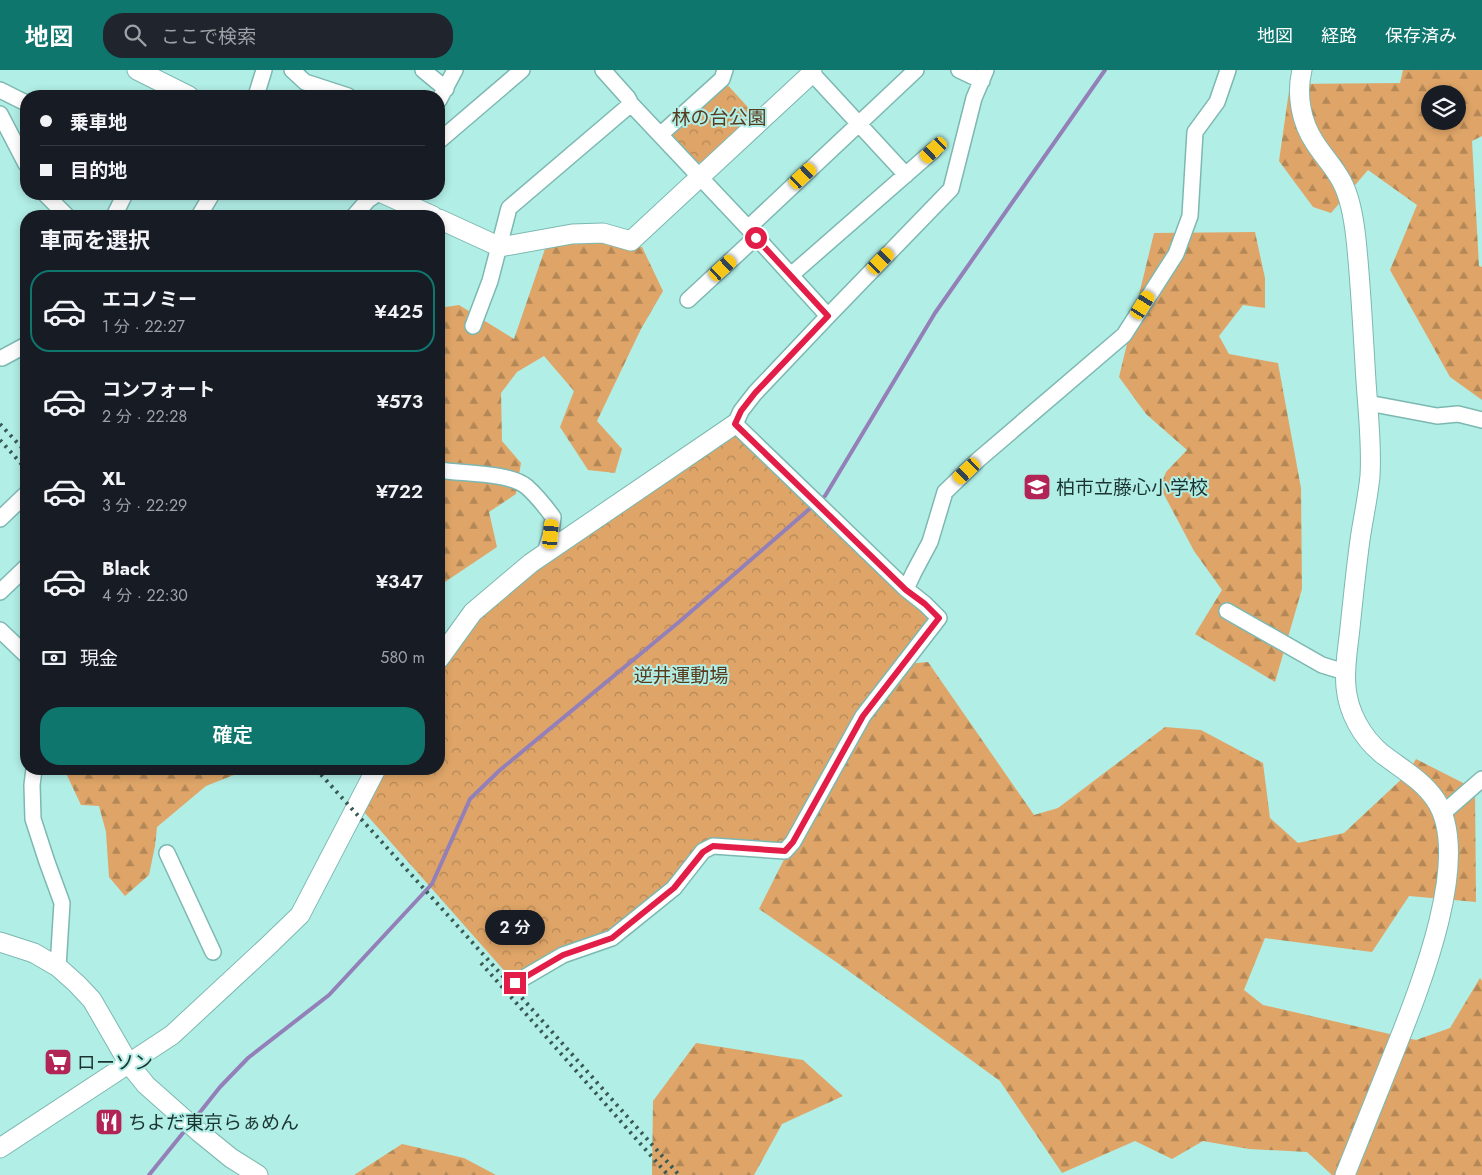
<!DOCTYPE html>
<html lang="ja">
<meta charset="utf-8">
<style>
:root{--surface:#171b24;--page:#20242c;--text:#f1f3f6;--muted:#9ea1a6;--line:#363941;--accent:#0f766e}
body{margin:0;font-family:Jost,"Noto Sans JP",sans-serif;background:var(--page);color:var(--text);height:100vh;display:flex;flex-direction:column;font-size:19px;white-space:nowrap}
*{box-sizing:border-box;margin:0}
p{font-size:16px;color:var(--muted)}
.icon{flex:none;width:28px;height:28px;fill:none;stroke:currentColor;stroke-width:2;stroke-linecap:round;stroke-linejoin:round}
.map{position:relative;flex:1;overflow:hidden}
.side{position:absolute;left:20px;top:140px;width:425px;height:565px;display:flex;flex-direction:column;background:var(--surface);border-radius:20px;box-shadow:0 2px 8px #0003}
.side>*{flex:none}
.guide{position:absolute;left:20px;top:20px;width:425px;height:110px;border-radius:20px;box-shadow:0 2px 8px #0003;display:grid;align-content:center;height:110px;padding:0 20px;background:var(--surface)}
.tools{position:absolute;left:1421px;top:15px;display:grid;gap:10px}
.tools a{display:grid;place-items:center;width:45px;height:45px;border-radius:50%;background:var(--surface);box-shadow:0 2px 8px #0003;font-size:25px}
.end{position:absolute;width:22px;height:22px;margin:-11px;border:6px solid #e11d48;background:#fff;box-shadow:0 0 0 2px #fff}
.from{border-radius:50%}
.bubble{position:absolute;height:35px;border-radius:18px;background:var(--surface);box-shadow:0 2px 8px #0003;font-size:16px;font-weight:600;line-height:35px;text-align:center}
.car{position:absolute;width:15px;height:30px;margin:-15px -8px;border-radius:6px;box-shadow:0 0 4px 1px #0007;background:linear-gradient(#f5c518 24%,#345 0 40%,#f5c518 0 76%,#345 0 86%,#f5c518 0)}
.guide b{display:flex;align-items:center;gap:18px;height:48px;font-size:19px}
.guide b+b{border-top:1px solid var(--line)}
.guide i{width:12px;height:12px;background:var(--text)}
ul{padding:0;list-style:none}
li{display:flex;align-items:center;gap:15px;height:82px;margin:0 10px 8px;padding:0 10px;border:2px solid transparent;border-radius:20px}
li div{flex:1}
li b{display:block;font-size:19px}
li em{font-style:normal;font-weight:600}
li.active{border-color:var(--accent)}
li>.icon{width:45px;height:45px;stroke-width:1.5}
h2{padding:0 20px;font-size:22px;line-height:60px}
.pay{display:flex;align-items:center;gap:12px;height:55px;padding:0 20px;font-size:19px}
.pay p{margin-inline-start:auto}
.action{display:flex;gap:10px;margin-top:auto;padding:10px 20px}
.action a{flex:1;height:58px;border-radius:20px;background:var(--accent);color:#fff;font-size:20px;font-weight:600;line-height:58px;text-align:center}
header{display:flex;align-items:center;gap:30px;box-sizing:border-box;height:70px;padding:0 25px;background:var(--accent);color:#fff}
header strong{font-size:24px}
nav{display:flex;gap:28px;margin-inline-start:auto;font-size:18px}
.search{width:350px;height:45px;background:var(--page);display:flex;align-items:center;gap:12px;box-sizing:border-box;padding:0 18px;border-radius:20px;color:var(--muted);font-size:19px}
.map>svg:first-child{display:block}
.forest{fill:url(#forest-firs);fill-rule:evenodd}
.park{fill:url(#park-crowns)}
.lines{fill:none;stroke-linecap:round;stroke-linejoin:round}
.stream{stroke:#9480b8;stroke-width:4}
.minor-casing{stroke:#7cb8b1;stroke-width:18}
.tertiary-casing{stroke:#7cb8b1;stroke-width:21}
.minor{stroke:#fff;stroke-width:15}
.tertiary{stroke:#fff;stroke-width:19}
.rail{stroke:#395955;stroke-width:4;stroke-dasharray:2.5 5;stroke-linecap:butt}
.route{stroke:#e11d48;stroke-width:6}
.labels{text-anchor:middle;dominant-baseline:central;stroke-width:4;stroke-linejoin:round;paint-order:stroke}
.park-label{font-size:19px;fill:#583b1d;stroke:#b1eee6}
.poi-label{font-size:19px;fill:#1b3431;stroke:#b1eee6;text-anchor:start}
</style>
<header>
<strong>地図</strong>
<div class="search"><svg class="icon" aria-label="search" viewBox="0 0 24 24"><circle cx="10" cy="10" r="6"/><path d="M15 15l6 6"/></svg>ここで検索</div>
<nav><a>地図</a><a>経路</a><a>保存済み</a></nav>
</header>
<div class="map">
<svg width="1482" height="1105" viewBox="0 0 1482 1105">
<defs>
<pattern id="forest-firs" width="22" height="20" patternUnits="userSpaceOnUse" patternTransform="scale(1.25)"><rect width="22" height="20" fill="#dfa568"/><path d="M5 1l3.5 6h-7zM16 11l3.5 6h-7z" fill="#b48756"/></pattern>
<pattern id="park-crowns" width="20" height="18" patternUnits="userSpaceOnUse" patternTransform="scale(1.25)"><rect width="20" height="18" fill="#dfa568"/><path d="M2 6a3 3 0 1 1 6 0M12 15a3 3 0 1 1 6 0" fill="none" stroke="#b48756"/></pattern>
</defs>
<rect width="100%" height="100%" fill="#b1eee6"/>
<path class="forest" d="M 1403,0 L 1482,0 L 1482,66 L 1472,71 L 1479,196 L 1482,197 L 1482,330 L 1450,307 L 1390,200 L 1417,135 L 1368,100 L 1331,143 L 1313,137 L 1279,91 L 1290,14 L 1400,13 ZM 1430,24 L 1458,24 L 1458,51 L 1430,51 Z
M 1255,162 L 1265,208 L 1265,238 L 1243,235 L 1219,266 L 1229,284 L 1278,293 L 1301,418 L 1302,519 L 1275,612 L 1195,564 L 1222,520 L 1194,481 L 1160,417 L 1166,402 L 1187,380 L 1146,344 L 1119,307 L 1154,163 Z
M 601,169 L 642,177 L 663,221 L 641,259 L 597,351 L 622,379 L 615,403 L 588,400 L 560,357 L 574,321 L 544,286 L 517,302 L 501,323 L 502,371 L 521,393 L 516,424 L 489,442 L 497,477 L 439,516 L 439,238 L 459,235 L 514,269 L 546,176 Z
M 928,592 L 1034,745 L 1058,738 L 1165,657 L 1201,660 L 1263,693 L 1270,748 L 1298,773 L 1344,763 L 1407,704 L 1416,689 L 1475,719 L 1476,832 L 1409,826 L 1372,882 L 1265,868 L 1244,920 L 1263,935 L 1416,970 L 1450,958 L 1480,908 L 1482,911 L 1482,1105 L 1332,1105 L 1307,1082 L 1249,1079 L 1203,1071 L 1172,1089 L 1135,1071 L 1062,1103 L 1000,1011 L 839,894 L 759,839 L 882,596 Z
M 64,699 L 249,699 L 206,716 L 157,757 L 155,776 L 149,805 L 125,826 L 109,807 L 106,762 L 99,736 L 81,735 Z
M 696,973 L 803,990 L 843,1026 L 782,1054 L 754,1105 L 652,1105 L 653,1031 Z
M 402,1074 L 464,1088 L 496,1105 L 354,1105 Z"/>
<path class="park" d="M 724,11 L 755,45 L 703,93 L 693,92 L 668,65 Z
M 735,354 L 807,422 L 896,521 L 931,548 L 793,772 L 769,772 L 703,781 L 612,868 L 515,913 L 357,734 L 376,699 L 439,699 L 439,589 L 473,542 Z"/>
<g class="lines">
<path class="stream" d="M 819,431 L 825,426 L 935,243 L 1105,0
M 193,1051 L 220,1017 L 248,988 L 329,925 L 432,814 L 470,729 L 500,700 L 679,552 L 814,435
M 149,1105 L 187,1058"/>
<defs>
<path id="minor" d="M 292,0 L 305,12 L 348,26
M 423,0 L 446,19
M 603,0 L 628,28 L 631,34
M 809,0 L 906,105
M 959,0 L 982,11
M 0,20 L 26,33
M 256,26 L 264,0
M 439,30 L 455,0
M 0,44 L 26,94
M 660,65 L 722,9 L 725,0
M 439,71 L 522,0
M 45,124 L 67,146
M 114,146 L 125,124
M 199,146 L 212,124
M 354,146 L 368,130 L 377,124
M 748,158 L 916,0
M 791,205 L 934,80
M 688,230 L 756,167
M 473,256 L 490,211 L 509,138 L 631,34 L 748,158 L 828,246
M 2,288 L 26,275
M 1368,333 L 1437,346 L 1458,344 L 1482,350
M 439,400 C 463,404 509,402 527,417 C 537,426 545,436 553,447 L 551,463 L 545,483
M 0,449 L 26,424
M 906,519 L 914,502 L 930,472 L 945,422 L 978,390 L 1124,265 L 1176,184 L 1190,146 L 1195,62 L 1217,32 L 1228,0
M 0,522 L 26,497
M 1227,541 L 1322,595 L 1345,602
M 0,560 L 26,585
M 34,699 L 32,715 L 33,749 L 47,792 L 62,833 L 58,897
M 1443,743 L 1482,709
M 167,783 L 213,882
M 515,913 L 563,885 L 612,868 L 674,818 L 703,781 L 713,776 L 785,781 L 793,772 L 863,646 L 939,548 L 925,534 L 906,519 L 735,354 L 741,341 L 755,323 L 828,246 L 951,119 L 974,28 L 986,0"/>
<path id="tertiary" d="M 137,0 L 189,26
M 1302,0 C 1296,25 1301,52 1315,73 C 1324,87 1335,98 1342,112 C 1351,129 1354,150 1356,169 C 1361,216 1363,264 1366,311 C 1368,342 1372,375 1370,406 C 1368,427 1363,449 1360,470 C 1356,499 1353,529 1350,558 C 1348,578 1344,597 1346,617 C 1348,642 1362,667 1381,683 C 1400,698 1421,709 1435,729 C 1476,788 1413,934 1389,995 C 1374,1032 1360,1068 1345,1105
M 384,124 L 433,146
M 439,149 L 500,177 L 572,164 L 603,163 L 631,171 L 812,3
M 439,589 L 473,542 L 531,493 L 735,354
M 0,872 L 34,883 L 58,897 L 77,914 L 92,930 L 129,994 L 146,1015 L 199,1062 L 231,1088 L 258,1105
M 0,1078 L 172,965 L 269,875 L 300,845 L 376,699"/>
</defs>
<use href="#minor" class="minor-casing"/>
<use href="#tertiary" class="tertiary-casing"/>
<use href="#minor" class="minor"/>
<use href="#tertiary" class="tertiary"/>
<path class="rail" d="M 0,354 L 26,382
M 0,370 L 26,399
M 316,699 L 499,902 L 679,1105
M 481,893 L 668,1105"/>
</g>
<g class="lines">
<path class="route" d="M 515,913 L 563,885 L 612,868 L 674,818 L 703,782 L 713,776 L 785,781 L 793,772 L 863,646 L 939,548 L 925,534 L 906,520 L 735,354 L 741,341 L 755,323 L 828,246 L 756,168"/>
</g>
<defs>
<symbol id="school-square" viewBox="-11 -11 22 22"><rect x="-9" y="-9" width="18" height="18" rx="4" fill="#b32456" stroke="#b1eee6"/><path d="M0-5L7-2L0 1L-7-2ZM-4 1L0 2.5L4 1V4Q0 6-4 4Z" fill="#fff"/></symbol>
<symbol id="supermarket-square" viewBox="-11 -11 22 22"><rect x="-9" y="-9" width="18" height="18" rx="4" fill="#b32456" stroke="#b1eee6"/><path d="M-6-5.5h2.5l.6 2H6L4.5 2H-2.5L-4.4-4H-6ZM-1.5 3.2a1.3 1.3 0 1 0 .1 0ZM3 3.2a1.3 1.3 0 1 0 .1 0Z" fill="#fff"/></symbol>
<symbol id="restaurant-square" viewBox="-11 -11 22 22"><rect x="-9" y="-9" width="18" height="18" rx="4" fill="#b32456" stroke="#b1eee6"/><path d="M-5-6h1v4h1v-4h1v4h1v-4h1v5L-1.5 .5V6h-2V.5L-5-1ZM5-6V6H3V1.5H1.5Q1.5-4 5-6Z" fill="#fff"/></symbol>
</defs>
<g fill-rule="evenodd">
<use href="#school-square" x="1021" y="401" width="32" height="32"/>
<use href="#supermarket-square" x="42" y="976" width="32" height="32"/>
<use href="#restaurant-square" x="93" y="1036" width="32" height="32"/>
</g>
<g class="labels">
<g class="park-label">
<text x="719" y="47">林の台公園</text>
<text x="681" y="605">逆井運動場</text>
</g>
<g class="poi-label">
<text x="1056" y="417">柏市立藤心小学校</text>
<text x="77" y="992">ローソン</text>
<text x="128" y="1052">ちよだ東京らぁめん</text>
</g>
</g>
</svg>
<div class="tools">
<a><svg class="icon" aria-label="layers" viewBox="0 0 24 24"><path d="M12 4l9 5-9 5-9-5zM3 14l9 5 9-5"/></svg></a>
</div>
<i class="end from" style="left:756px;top:168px"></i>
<i class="end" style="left:515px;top:913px"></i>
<div class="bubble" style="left:485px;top:840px;width:60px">2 分</div>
<i class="car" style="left:934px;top:80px;rotate:227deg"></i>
<i class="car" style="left:803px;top:106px;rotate:47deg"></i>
<i class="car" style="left:881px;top:191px;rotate:44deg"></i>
<i class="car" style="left:723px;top:198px;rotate:48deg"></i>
<i class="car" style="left:1143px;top:235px;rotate:32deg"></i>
<i class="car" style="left:967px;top:401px;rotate:227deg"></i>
<i class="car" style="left:551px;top:464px;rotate:5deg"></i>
<div class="guide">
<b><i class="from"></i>乗車地</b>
<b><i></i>目的地</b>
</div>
<section class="side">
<h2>車両を選択</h2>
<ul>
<li class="active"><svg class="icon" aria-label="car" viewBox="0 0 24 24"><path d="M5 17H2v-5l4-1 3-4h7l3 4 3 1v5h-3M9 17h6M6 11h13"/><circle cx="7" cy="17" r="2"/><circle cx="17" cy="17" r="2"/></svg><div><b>エコノミー</b><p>1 分 · 22:27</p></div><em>¥425</em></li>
<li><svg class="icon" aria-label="car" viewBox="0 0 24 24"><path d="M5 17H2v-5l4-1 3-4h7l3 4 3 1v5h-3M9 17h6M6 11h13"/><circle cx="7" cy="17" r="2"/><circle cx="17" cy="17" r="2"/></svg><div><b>コンフォート</b><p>2 分 · 22:28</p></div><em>¥573</em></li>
<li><svg class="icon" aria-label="car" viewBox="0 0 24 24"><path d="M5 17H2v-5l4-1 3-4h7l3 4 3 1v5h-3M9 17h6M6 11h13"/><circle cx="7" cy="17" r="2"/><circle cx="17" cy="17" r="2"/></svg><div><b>XL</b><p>3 分 · 22:29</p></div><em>¥722</em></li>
<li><svg class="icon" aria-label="car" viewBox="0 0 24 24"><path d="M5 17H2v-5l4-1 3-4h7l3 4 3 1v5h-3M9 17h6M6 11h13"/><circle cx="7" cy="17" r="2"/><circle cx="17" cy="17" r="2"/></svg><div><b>Black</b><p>4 分 · 22:30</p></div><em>¥347</em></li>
</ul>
<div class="pay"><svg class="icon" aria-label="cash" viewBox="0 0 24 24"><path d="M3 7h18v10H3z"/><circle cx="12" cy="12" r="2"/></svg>現金<p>580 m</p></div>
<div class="action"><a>確定</a></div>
</section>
</div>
